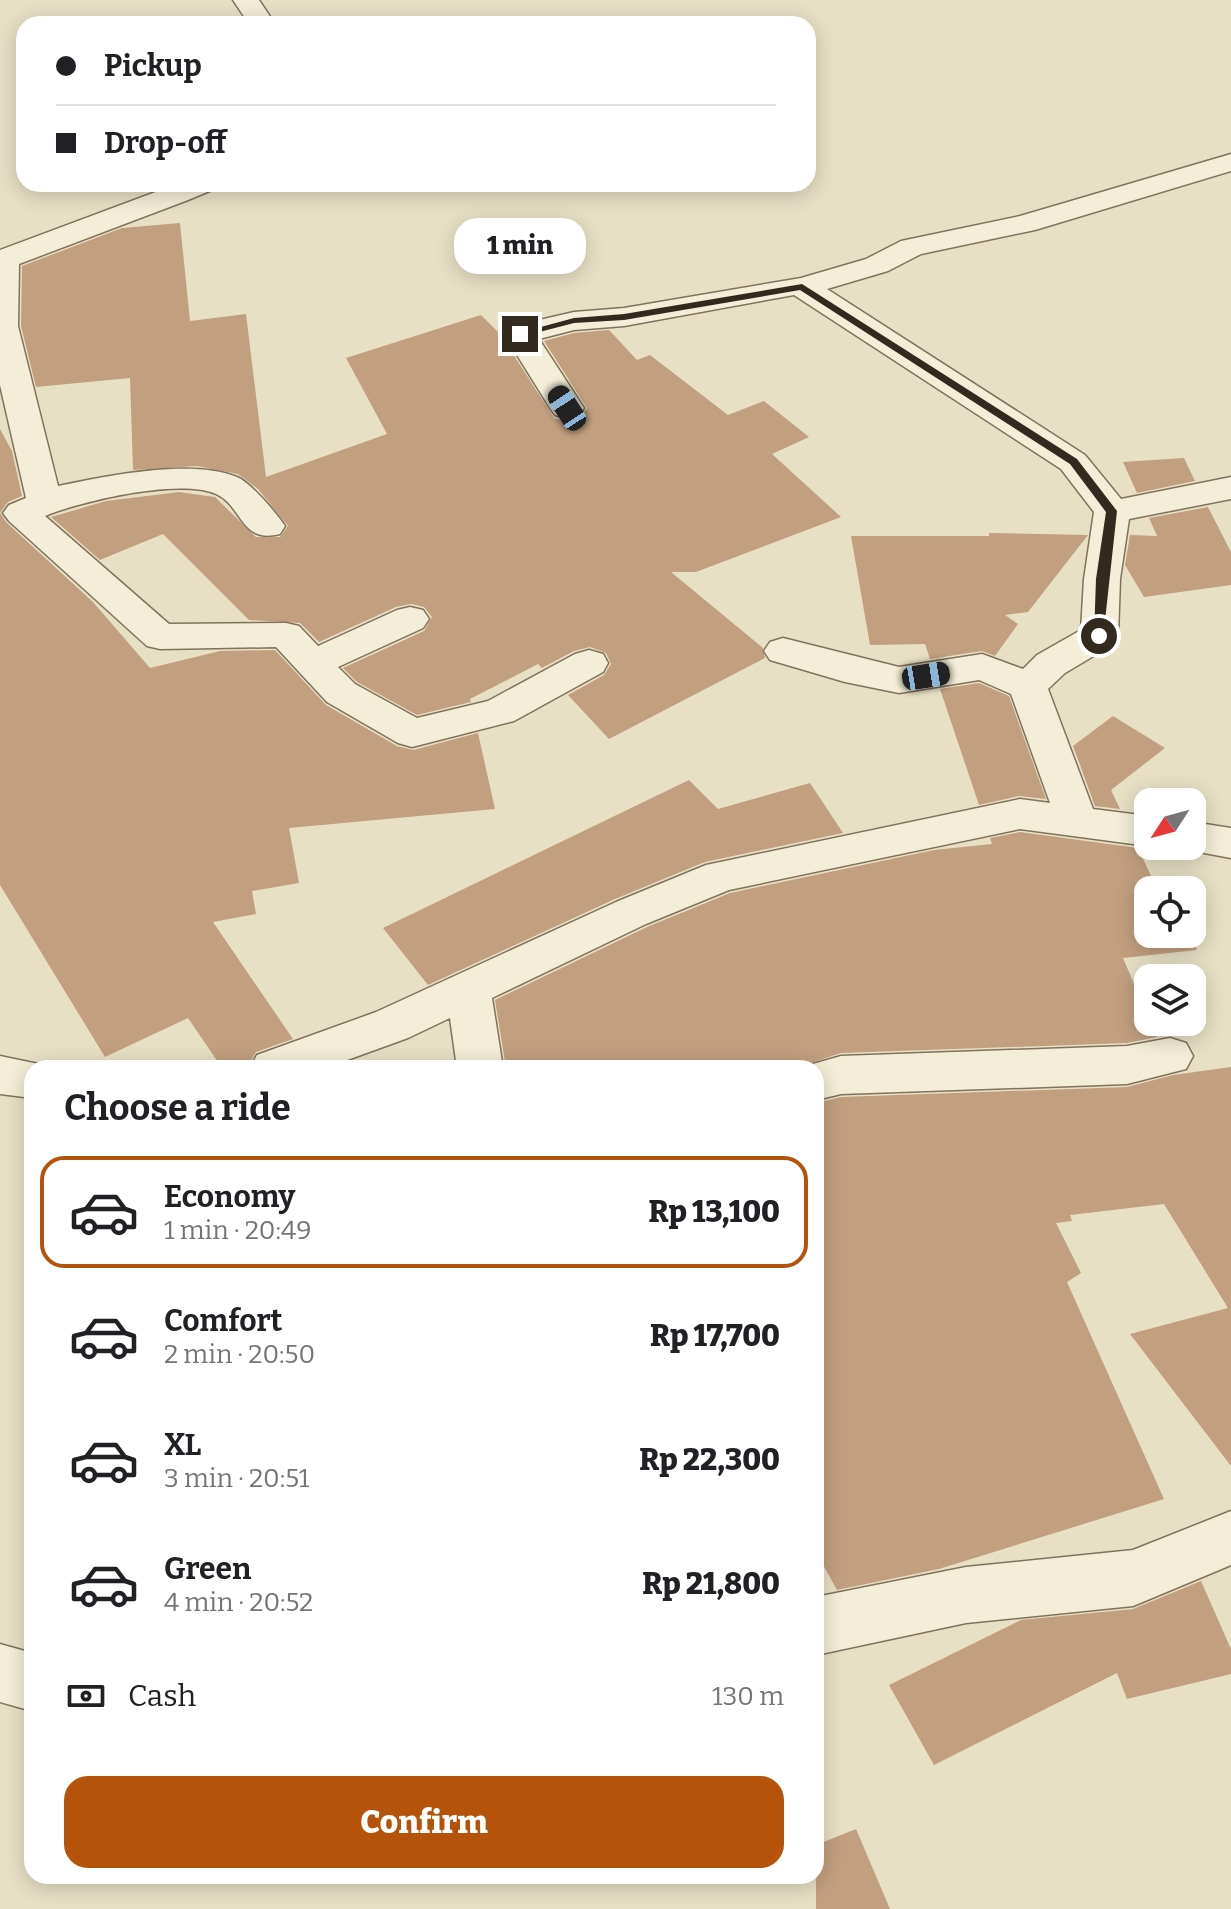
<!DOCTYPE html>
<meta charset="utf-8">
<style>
:root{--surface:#fff;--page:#f6f6f6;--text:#202124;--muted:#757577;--line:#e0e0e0;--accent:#b45309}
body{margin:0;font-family:Bitter,serif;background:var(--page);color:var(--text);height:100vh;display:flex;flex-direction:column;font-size:30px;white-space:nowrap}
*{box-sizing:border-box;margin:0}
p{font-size:26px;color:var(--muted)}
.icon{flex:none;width:44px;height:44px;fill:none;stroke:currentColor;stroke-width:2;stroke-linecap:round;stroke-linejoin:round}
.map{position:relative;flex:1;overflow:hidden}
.drawer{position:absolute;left:24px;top:1060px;width:800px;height:824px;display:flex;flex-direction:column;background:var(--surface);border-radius:24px;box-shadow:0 4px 20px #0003}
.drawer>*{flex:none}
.top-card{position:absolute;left:16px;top:16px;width:800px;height:176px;border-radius:24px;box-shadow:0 4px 20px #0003;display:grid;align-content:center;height:176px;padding:0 40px;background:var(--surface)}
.needle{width:52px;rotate:234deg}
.controls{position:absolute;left:1134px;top:788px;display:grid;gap:16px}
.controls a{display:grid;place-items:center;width:72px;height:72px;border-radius:16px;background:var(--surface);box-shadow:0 4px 20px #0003;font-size:40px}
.end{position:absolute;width:36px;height:36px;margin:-18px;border:10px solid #322a1f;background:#fff;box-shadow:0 0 0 4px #fff}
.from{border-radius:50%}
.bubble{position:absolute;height:56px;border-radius:24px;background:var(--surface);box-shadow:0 4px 20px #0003;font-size:26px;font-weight:800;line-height:56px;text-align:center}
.car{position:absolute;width:24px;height:48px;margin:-24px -12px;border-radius:10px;box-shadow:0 0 6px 2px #0007;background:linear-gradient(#222 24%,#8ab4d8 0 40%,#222 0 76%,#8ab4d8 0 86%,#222 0)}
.top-card b{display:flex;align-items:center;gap:28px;height:76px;font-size:30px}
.top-card b+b{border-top:2px solid var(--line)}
.top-card i{width:20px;height:20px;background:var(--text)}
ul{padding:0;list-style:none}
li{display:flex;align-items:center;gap:24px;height:112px;margin:0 16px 12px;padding:0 24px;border:4px solid transparent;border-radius:24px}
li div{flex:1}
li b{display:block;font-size:30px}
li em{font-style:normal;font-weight:800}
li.selected{border-color:var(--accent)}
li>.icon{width:72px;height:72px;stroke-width:1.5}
h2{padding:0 40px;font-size:36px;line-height:96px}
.pay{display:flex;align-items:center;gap:20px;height:88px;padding:0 40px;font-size:30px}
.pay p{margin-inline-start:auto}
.button{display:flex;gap:16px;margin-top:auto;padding:16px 40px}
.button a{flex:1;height:92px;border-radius:24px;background:var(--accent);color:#fff;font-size:32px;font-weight:800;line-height:92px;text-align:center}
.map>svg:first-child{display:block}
.building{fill:#c29f7f}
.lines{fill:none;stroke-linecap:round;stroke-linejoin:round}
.street-casing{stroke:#80725d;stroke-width:3}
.street{fill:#f4edd7;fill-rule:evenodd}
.route{fill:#322a1f}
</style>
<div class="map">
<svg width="1231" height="1909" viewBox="0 0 1231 1909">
<rect width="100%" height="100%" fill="#e8e0c5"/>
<path class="building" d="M 180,223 L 190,321 L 246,314 L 266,477 L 387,434 L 346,358 L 481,315 L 501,335 L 554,418 L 566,421 L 580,418 L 587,408 L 544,341 L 574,333 L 609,330 L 637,360 L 650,355 L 728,415 L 764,401 L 809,437 L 772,454 L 841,517 L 696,572 L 671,572 L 763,648 L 765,658 L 609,739 L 568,695 L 604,675 L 611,664 L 606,653 L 590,647 L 574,651 L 542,668 L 538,664 L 470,699 L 471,702 L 417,715 L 357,682 L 343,668 L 424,631 L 432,617 L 424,607 L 411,604 L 396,607 L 319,642 L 300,623 L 249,620 L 163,534 L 100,560 L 51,517 L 106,501 L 179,492 L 215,497 L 256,537 L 280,537 L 288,526 L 258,489 L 238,474 L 197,466 L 133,470 L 130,378 L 36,387 L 21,326 L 22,266 L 122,228 Z
M 0,429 L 12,451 L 22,496 L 8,502 L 0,513 Z
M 1184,458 L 1195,481 L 1137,493 L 1123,462 Z
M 1208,507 L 1231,552 L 1231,585 L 1144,597 L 1125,565 L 1130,535 L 1157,536 L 1149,518 Z
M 0,513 L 7,523 L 93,602 L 150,668 L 220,651 L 275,650 L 326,705 L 397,746 L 413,750 L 478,733 L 495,809 L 289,828 L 299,883 L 252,891 L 256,914 L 213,922 L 293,1039 L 256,1052 L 249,1064 L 240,1068 L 222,1068 L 188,1018 L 105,1057 L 0,885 Z
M 989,533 L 1088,535 L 1028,612 L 1005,615 L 1018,624 L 995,656 L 982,651 L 930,659 L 925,644 L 870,645 L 851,536 L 989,536 Z
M 979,683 L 1009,696 L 1046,799 L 1019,796 L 979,805 L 940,689 Z
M 1113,716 L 1165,748 L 1111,790 L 1120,809 L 1095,806 L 1073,746 Z
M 689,780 L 718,809 L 810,783 L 843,833 L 705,862 L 615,899 L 428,985 L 383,928 Z
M 1020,832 L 1138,848 L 1152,878 L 1164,876 L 1170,890 L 1148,890 L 1148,934 L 1190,934 L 1197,950 L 1123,958 L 1157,1037 L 1127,1043 L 841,1053 L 796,1068 L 506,1068 L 495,1000 L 647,927 L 730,893 L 934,850 L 992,844 L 990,838 Z
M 1231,1067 L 1231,1466 L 1130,1334 L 1228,1308 L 1164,1204 L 1070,1215 L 1072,1221 L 1056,1223 L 1081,1273 L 1067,1282 L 1164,1499 L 939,1569 L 837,1590 L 816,1552 L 816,1103 L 841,1097 L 1127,1087 L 1173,1075 Z
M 1201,1581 L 1231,1649 L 1231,1674 L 1127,1699 L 1117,1673 L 934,1765 L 889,1685 L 1021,1620 L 1133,1609 Z
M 856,1829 L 890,1909 L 816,1909 L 816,1845 Z"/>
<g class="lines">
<defs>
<path id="street" d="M 233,0 L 259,0 L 275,24 L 249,24 Z
M 1231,154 L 1231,171 L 1035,230 L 921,254 L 888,271 L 827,289 L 1085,455 L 1121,499 L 1231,477 L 1231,499 L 1129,519 L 1120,579 L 1118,636 L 1112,645 L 1065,673 L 1048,689 L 1093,809 L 1148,816 L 1148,846 L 1020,829 L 729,890 L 646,924 L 492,998 L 503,1068 L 457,1068 L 450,1018 L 408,1038 L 325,1068 L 250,1068 L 257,1055 L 376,1012 L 616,902 L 706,865 L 1020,799 L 1050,803 L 1011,694 L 979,680 L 899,693 L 845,682 L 770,660 L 764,651 L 770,642 L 783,638 L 899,667 L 982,654 L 1023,669 L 1037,655 L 1081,630 L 1084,579 L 1094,512 L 1061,469 L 794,295 L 624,326 L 574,330 L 539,339 L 584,408 L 579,415 L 567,418 L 555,415 L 550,408 L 504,334 L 509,327 L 574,312 L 624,308 L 801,278 L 866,259 L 901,241 L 1020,216 Z
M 177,184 L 216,184 L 212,190 L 188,200 L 19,264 L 18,326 L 58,486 C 106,476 192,458 237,477 C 250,482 277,514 285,526 L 280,534 C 240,544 243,506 216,494 C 180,478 81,501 45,516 L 169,624 L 286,623 L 299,626 L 318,646 L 397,610 L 410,607 L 423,610 L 429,619 L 423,628 L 338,667 L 355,684 L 417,718 L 488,701 L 575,654 L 589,650 L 603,654 L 608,663 L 603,672 L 514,721 L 412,747 L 398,743 L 327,702 L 276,647 L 160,649 L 147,646 L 9,521 L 3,513 L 9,505 L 26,498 L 0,385 L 0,250 Z
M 1192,822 L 1231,828 L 1231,858 L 1177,848 L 1192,846 Z
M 1170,1038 L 1186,1043 L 1193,1056 L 1186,1069 L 1127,1084 L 841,1094 L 816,1100 L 816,1068 L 799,1068 L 841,1056 L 1127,1046 Z
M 0,1056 L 48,1066 L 50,1068 L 32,1068 L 32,1098 L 0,1094 Z
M 1231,1511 L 1231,1565 L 1133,1606 L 966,1623 L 816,1655 L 816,1597 L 966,1567 L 1133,1550 Z
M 0,1644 L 32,1653 L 32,1711 L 0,1702 Z"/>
</defs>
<use href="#street" class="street-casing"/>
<use href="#street" class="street"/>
</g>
<path class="route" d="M 802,284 L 1077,459 L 1117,511 L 1103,639 L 1094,636 L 1096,579 L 1106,512 L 1070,464 L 800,290 L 624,320 L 574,323 L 520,337 L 515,334 L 574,318 L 624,314 Z"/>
</svg>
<div class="controls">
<a><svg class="needle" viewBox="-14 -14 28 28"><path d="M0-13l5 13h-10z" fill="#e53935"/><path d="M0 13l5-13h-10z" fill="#757577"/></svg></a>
<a><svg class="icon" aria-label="locate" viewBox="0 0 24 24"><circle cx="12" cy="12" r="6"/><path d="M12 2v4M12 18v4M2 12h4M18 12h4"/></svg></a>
<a><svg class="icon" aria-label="layers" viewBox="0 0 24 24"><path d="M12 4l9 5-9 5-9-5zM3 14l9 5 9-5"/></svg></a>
</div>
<i class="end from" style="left:1099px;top:636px"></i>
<i class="end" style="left:520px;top:334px"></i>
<div class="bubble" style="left:454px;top:218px;width:132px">1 min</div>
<i class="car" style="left:567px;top:408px;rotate:327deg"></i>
<i class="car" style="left:926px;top:676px;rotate:81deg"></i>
<div class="top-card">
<b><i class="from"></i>Pickup</b>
<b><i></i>Drop-off</b>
</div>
<section class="drawer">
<h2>Choose a ride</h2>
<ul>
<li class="selected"><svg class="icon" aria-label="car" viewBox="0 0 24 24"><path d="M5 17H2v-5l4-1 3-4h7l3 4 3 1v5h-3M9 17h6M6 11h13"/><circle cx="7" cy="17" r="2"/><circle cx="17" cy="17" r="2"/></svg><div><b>Economy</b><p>1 min · 20:49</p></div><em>Rp 13,100</em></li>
<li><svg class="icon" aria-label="car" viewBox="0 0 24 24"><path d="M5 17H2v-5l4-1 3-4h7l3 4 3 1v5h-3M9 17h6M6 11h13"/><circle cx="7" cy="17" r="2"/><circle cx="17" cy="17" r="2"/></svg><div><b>Comfort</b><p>2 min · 20:50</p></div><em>Rp 17,700</em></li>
<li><svg class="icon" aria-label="car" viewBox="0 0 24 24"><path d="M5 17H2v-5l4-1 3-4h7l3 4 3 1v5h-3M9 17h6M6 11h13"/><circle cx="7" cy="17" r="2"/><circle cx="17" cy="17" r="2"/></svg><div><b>XL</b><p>3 min · 20:51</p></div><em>Rp 22,300</em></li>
<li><svg class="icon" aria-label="car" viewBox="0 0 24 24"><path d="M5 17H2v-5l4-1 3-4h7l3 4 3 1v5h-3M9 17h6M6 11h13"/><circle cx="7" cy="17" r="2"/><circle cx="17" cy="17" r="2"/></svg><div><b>Green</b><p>4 min · 20:52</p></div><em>Rp 21,800</em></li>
</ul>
<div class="pay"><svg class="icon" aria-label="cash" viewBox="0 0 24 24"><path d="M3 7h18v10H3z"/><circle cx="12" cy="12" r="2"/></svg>Cash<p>130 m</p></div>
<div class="button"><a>Confirm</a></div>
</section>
</div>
